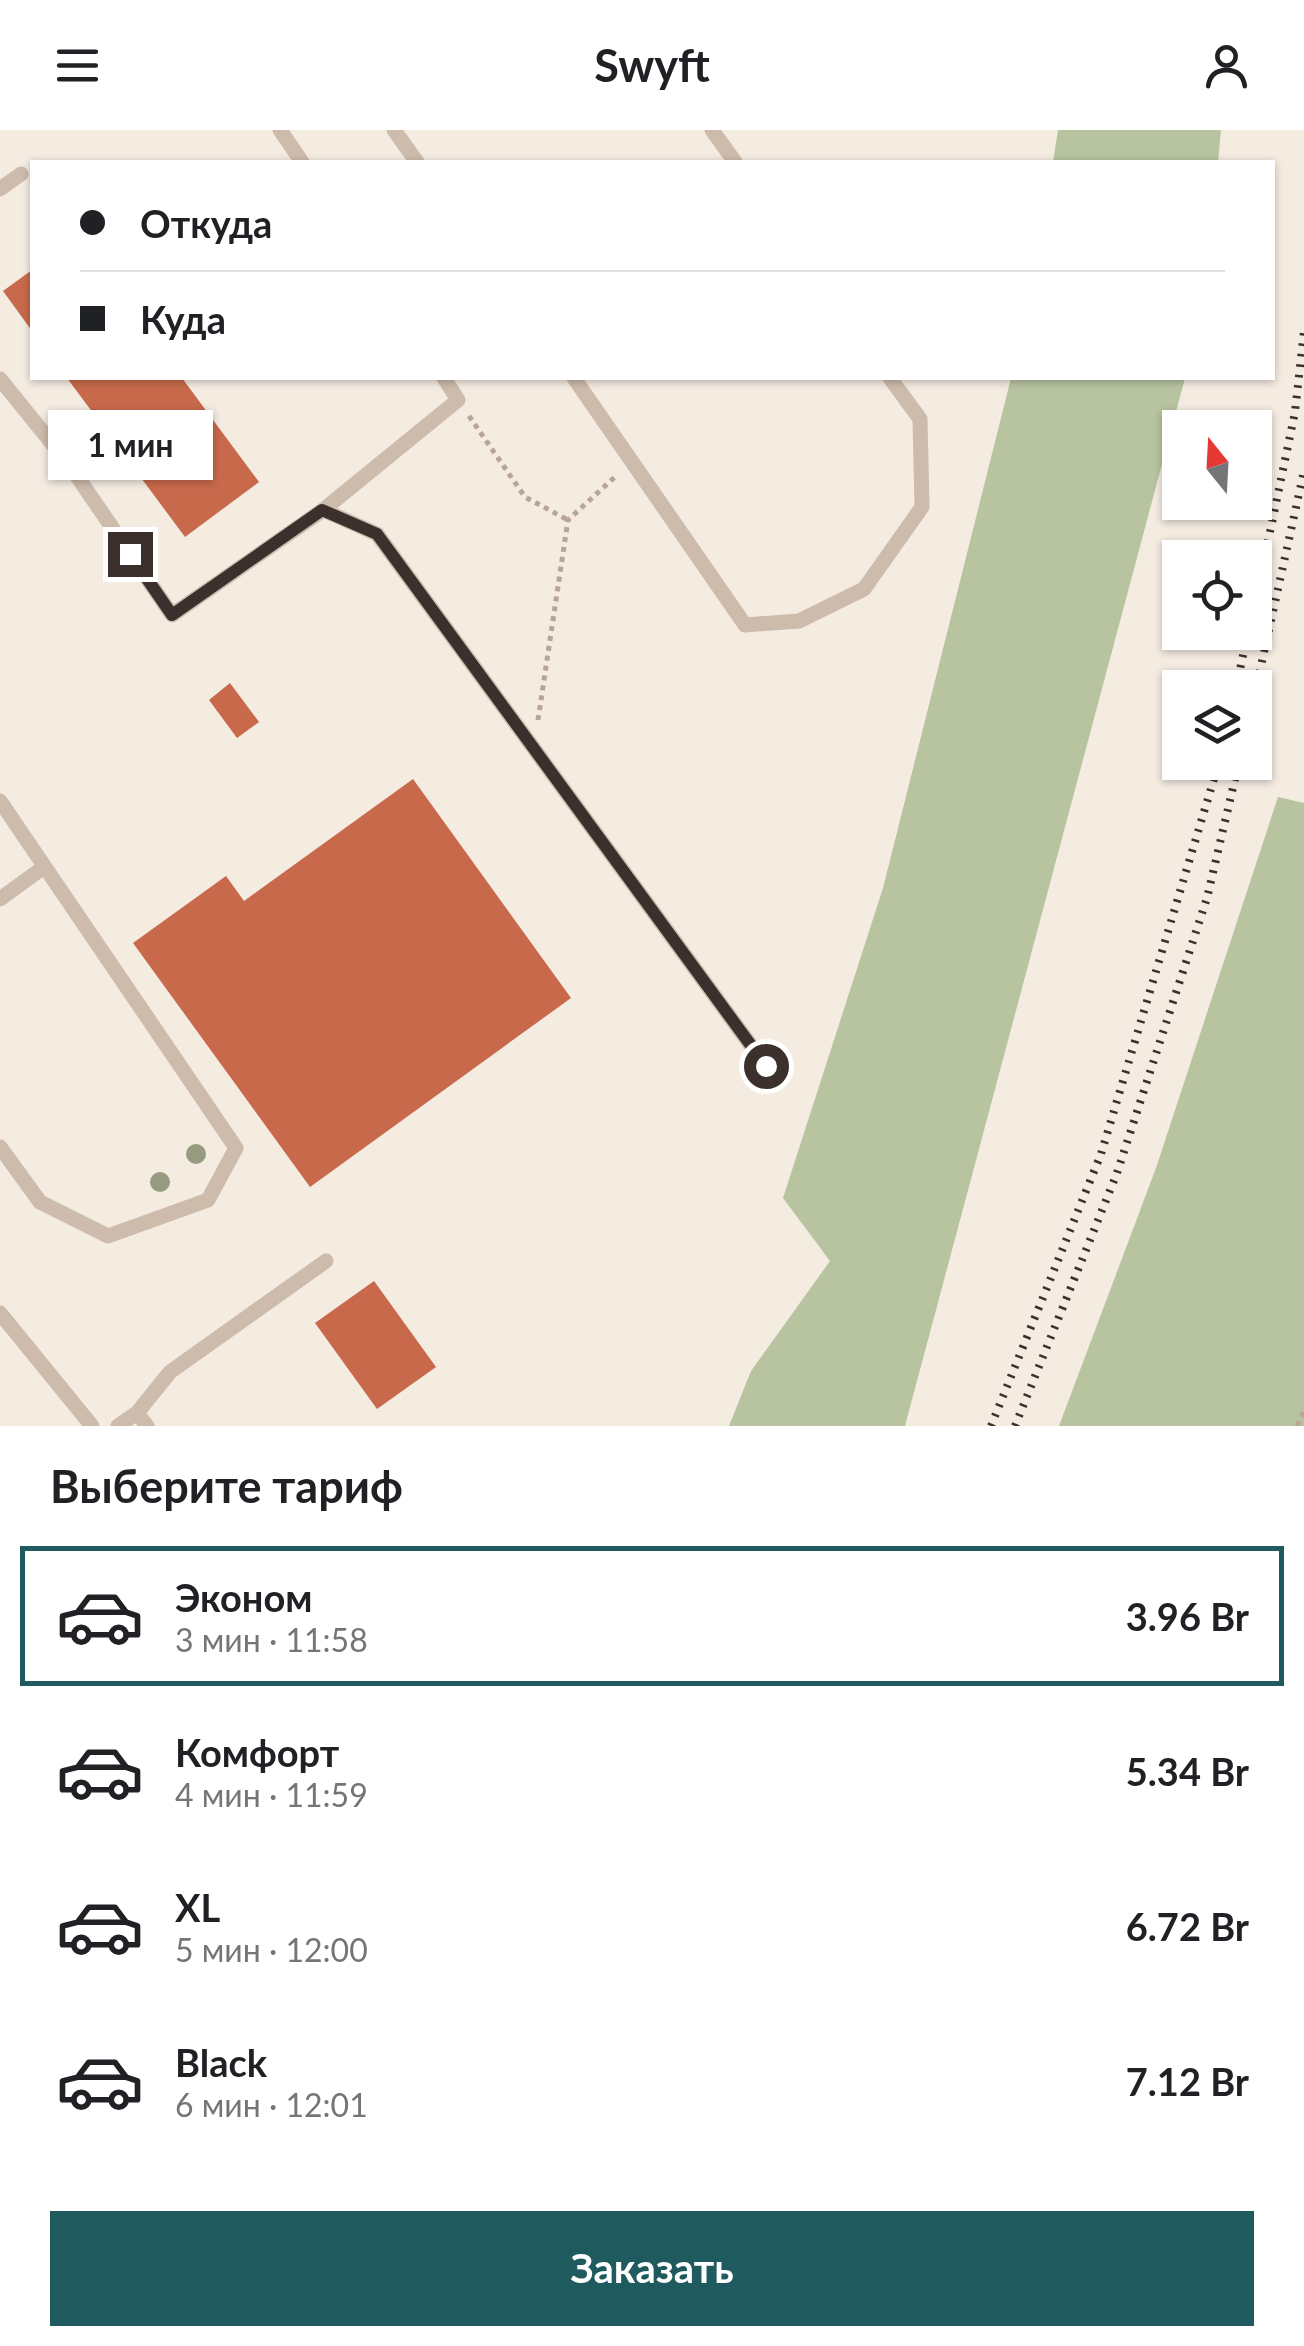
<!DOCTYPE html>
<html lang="ru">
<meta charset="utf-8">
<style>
:root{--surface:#fff;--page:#f6f6f6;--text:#202124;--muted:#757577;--line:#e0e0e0;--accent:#1f5a5e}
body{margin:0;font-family:Lato,sans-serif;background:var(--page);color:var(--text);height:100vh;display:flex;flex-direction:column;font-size:38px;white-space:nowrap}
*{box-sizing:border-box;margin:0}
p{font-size:32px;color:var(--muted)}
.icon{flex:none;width:55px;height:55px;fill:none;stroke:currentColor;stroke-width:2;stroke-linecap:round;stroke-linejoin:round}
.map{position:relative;height:1296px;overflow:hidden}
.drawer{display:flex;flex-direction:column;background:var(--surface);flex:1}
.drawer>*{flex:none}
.top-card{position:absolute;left:30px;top:30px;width:1245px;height:220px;border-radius:0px;box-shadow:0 2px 8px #0004;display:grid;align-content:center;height:220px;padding:0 50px;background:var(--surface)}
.needle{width:65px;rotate:342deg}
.buttons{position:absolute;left:1162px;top:280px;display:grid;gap:20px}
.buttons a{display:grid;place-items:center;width:110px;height:110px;border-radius:0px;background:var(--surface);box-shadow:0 2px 8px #0004;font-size:50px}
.end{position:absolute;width:45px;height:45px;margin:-22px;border:12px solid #3b302b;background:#fff;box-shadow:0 0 0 5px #fff}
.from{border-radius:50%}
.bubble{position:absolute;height:70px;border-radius:0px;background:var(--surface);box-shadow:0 2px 8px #0004;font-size:32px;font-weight:700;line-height:70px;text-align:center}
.top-card b{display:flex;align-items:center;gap:35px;height:95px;font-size:38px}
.top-card b+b{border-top:2px solid var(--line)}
.top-card i{width:25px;height:25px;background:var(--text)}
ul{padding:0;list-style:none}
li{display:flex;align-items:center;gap:30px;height:140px;margin:0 20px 15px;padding:0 30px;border:5px solid transparent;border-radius:0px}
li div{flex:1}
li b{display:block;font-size:38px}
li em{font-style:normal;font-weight:700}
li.on{border-color:var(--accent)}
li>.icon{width:90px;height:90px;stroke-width:1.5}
h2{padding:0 50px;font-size:45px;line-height:120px}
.button{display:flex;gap:20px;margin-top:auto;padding:20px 50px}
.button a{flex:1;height:115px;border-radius:0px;background:var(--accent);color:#fff;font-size:40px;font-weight:700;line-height:115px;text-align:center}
header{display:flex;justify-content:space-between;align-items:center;height:130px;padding:0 50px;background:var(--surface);font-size:45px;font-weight:700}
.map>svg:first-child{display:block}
.green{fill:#b8c4a0}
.building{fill:#c8694b}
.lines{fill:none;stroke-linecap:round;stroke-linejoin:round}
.path{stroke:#b9a596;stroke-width:5;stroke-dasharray:5 5;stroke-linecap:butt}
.lane{stroke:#cdbbac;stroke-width:15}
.rail{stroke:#3b302b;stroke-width:8;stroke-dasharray:2.5 8;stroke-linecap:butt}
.tree{fill:#969b7f}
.route{stroke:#3b302b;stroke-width:12}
</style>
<header><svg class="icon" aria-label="menu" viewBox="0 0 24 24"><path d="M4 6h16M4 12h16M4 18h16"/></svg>Swyft<svg class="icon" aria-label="person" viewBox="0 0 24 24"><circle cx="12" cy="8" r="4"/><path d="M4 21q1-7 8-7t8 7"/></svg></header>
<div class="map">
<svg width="1304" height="1296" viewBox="0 0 1304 1296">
<rect width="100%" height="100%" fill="#f4ebe1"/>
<path class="green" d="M 1058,0 L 1221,0 L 1218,32 L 1053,32 Z
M 1011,248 L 1185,248 L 905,1296 L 729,1296 L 751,1241 L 830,1131 L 783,1068 L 883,758 Z
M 1278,667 L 1304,673 L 1304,1296 L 1059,1296 L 1156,1038 Z"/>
<path class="building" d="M 32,140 L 32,201 L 3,161 Z
M 67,248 L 182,248 L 259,352 L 185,407 Z
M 230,553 L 259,592 L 237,608 L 209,570 Z
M 413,649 L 571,868 L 310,1057 L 133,813 L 226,746 L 244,771 Z
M 374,1151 L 436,1237 L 377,1279 L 315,1193 Z"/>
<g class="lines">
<path class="path" d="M 469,286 L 525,367 L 568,390
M 538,590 L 568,390 L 617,345
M 1297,1296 L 1304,1281"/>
<path class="lane" d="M 280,0 L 302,32
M 394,0 L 417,32
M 712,0 L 735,32
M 0,59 L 21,44
M 574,248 L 745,495 L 799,491 L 864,459 L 922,377 L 920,289 L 890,248
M 0,249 L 68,333 L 172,485 L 323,380 L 458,270 L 444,248
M 323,380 L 377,404 L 766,936
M 0,671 L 236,1018 L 208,1070 L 108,1106 L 40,1072 L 0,1017
M 0,769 L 44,737
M 0,1183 L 92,1296
M 137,1283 L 170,1242 L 326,1131
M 118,1296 L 137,1283 L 147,1296"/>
<path class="rail" d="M 1255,474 L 1295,282 L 1304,201
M 1236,558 L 1248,502
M 1255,563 L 1304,341
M 991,1296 L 1101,1024 L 1219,632
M 1015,1296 L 1117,1043 L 1207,768 L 1239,632"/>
</g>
<g class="tree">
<circle cx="196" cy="1024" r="10"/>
<circle cx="160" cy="1052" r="10"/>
</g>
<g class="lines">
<path class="route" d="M 130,424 L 172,485 L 322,380 L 377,404 L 766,936"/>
</g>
</svg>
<div class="buttons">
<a><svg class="needle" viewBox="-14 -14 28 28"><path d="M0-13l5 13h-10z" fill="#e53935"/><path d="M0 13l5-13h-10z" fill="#757577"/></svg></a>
<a><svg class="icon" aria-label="locate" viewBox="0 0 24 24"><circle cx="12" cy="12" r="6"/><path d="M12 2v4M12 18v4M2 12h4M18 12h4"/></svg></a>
<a><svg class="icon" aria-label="layers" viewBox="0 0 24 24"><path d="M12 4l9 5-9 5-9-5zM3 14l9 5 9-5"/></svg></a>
</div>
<i class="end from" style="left:766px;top:936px"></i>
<i class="end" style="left:130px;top:424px"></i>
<div class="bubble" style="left:48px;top:280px;width:165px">1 мин</div>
<div class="top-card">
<b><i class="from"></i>Откуда</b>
<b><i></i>Куда</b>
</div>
</div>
<section class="drawer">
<h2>Выберите тариф</h2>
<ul>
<li class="on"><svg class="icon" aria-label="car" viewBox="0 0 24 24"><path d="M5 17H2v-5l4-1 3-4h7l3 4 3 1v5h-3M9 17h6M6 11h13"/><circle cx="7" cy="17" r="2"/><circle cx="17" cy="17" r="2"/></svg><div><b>Эконом</b><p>3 мин · 11:58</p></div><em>3.96 Br</em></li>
<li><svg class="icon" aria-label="car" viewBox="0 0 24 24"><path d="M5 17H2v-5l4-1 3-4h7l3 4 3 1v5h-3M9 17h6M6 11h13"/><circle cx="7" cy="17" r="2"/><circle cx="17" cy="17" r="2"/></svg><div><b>Комфорт</b><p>4 мин · 11:59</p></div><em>5.34 Br</em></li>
<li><svg class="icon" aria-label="car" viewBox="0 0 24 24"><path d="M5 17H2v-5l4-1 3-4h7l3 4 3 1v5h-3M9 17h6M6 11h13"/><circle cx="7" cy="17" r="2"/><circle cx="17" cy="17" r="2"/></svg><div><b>XL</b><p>5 мин · 12:00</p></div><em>6.72 Br</em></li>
<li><svg class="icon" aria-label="car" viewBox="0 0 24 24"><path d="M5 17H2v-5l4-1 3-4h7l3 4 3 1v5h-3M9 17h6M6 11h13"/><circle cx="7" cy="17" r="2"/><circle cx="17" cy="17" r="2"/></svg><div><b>Black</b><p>6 мин · 12:01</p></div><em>7.12 Br</em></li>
</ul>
<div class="button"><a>Заказать</a></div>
</section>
